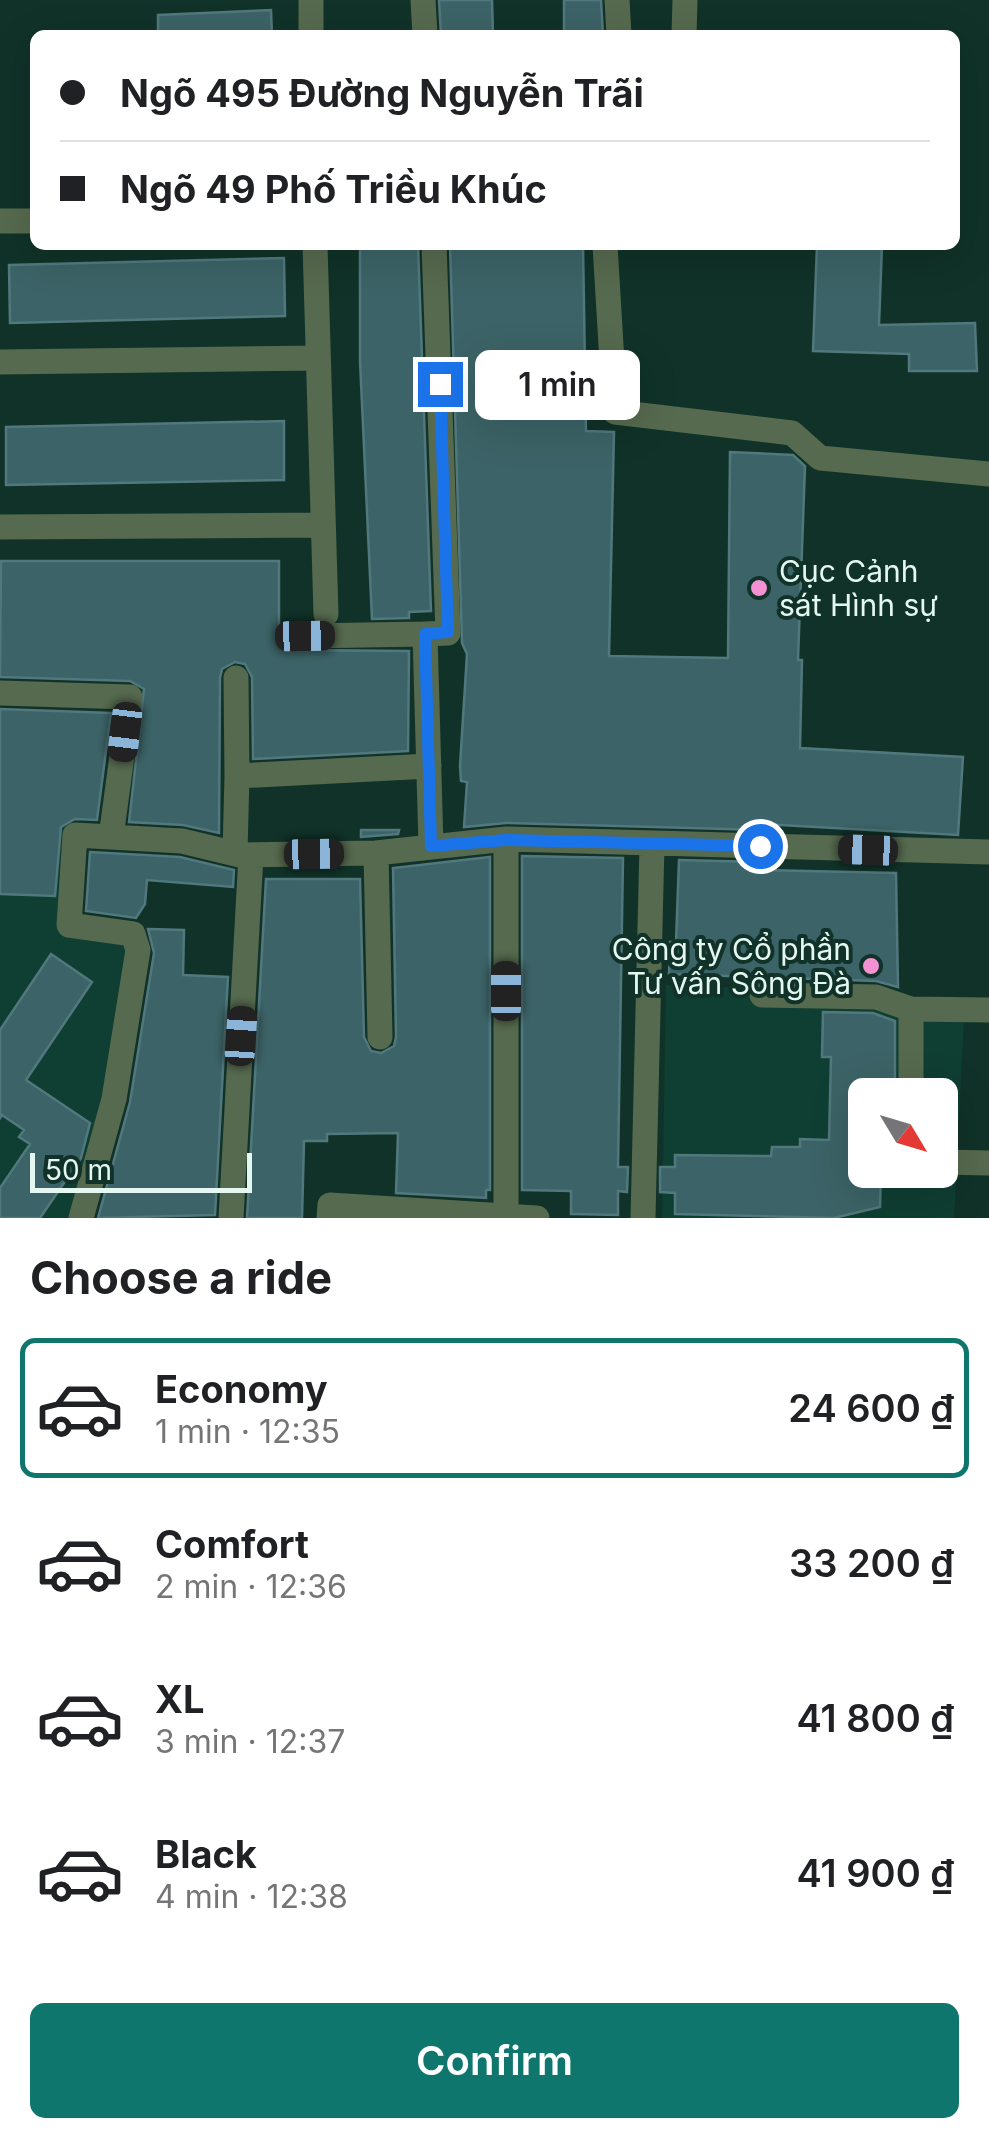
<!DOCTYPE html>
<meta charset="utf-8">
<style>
:root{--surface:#fff;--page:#f2f2f2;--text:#202124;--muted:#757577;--line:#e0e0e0;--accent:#0f766e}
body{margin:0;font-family:Inter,sans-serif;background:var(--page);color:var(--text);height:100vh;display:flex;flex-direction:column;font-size:38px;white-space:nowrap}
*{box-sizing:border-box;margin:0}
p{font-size:32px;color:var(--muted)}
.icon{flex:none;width:55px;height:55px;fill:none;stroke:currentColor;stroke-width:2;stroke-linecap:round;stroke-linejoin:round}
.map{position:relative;height:1218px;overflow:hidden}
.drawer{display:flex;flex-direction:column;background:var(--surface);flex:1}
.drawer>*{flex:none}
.top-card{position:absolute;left:30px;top:30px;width:930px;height:220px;border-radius:15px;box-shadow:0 10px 40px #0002;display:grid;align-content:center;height:220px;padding:0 30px;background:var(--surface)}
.needle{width:65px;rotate:128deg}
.tools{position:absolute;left:848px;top:1078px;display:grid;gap:20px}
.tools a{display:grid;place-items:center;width:110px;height:110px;border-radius:15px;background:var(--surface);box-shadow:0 10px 40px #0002;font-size:50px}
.scale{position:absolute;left:30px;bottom:25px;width:222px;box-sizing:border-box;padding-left:10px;border:5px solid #e4f7f0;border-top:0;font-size:28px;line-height:35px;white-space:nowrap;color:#e4f7f0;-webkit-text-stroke:8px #103228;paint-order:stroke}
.end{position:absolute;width:45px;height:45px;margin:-22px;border:12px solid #1a73e8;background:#fff;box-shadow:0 0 0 5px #fff}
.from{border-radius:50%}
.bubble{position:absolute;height:70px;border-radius:15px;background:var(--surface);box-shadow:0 10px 40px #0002;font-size:32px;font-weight:600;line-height:70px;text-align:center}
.car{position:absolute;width:30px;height:60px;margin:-30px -15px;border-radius:12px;box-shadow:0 0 8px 2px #0007;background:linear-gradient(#222 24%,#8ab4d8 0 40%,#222 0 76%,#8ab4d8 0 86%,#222 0)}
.top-card b{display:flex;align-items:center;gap:35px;height:95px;font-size:38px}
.top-card b+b{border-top:2px solid var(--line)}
.top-card i{width:25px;height:25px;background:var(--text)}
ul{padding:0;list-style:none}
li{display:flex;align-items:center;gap:30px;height:140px;margin:0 20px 15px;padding:0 10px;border:5px solid transparent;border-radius:15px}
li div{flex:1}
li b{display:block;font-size:38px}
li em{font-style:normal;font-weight:600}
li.current{border-color:var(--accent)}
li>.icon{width:90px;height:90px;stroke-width:1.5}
h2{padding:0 30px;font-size:45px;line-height:120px}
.cta{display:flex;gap:20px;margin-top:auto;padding:20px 30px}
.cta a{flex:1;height:115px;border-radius:15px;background:var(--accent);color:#fff;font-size:40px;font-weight:600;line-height:115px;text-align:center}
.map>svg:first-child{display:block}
.built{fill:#0f3e32;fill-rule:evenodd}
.building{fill:#3c6367;stroke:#51787d;stroke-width:2.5}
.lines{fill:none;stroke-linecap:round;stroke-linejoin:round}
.minor{stroke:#566a4f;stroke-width:25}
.route{stroke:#1a73e8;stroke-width:12}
.poi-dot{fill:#f491d3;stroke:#103228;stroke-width:4}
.labels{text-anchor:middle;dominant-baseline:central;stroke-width:8;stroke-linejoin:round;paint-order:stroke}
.poi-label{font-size:30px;fill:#e4f7f0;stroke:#103228;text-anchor:start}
</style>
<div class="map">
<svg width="989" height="1218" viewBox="0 0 989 1218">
<rect width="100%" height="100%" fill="#103228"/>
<path class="built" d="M 0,825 L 69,825 L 62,926 L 127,937 L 130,958 L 103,1123 L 73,1218 L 0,1218 Z
M 666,985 L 819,990 L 818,999 L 965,999 L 954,1218 L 662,1218 ZM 865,1095 L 940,1095 L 940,1170 L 865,1170 Z"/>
<path class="building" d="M 439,0 L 492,0 L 493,35 L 441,35 Z
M 564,0 L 601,0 L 603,35 L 564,35 Z
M 271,10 L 272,35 L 158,35 L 158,15 Z
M 360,245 L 418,245 L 431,611 L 409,612 L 409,618 L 372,619 L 360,361 Z
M 450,245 L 583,245 L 586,431 L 614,432 L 609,656 L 728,658 L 730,452 L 793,455 L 805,466 L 798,660 L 802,660 L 800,748 L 963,757 L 958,835 L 761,824 L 761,830 L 506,823 L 464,827 L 467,782 L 461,781 L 460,766 L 467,654 L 462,643 Z
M 817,245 L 882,245 L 879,325 L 975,323 L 977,371 L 909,371 L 909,354 L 813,351 Z
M 284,258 L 285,316 L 10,323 L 9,265 Z
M 284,421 L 284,480 L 6,485 L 6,427 Z
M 1,561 L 279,561 L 279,637 L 289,637 L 296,650 L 409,651 L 408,751 L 253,759 L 252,677 L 245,664 L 235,662 L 222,669 L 220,678 L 219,833 L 183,825 L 129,822 L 144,689 L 130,681 L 0,677 Z
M 0,709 L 111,713 L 97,820 L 75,819 L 61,827 L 55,896 L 0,894 Z
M 361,830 L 399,830 L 398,834 L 361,837 Z
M 90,852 L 180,857 L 234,870 L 233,887 L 147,880 L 145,904 L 136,918 L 86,911 Z
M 522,856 L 623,858 L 618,1167 L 628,1167 L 627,1192 L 618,1191 L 618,1215 L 571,1214 L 571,1191 L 522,1190 Z
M 490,857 L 490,1190 L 486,1190 L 486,1198 L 396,1193 L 398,1133 L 327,1134 L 327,1141 L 304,1141 L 302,1218 L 247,1218 L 266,879 L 360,879 L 364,1037 L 371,1051 L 381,1053 L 394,1046 L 396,1037 L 393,868 Z
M 679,860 L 759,862 L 758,870 L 896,873 L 898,987 L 876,981 L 669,974 L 670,942 L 676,942 Z
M 148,929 L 184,930 L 183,975 L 228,977 L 215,1215 L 98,1218 L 130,1102 L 154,953 Z
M 51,954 L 92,982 L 26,1080 L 90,1123 L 81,1158 L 40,1218 L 0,1218 L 0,1188 L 30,1144 L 19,1137 L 24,1130 L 2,1115 L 0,1118 L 0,1030 Z
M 823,1012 L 873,1013 L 895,1021 L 895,1095 L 865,1095 L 865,1170 L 881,1170 L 880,1207 L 834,1218 L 675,1214 L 675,1193 L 660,1192 L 660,1167 L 675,1167 L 675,1155 L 771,1156 L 772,1147 L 800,1147 L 800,1139 L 829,1140 L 831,1057 L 822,1057 Z"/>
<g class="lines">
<path class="minor" d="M 311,0 L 311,35
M 423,0 L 425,35
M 617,0 L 619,35
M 684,35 L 685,0
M 0,221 L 35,221
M 315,245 L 326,614
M 605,245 L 615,412 L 792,433 L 820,458 L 989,474
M 0,362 L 318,358
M 0,527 L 321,525
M 305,636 L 425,634
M 236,678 L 237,776
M 0,693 L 130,697 L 111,837
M 431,846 L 425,634 L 448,633 L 434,245
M 235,852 L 237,776 L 429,766
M 376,853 L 380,1037
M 762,995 L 876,997 L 911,1009
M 911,1095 L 911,1009 L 989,1010
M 940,1162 L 989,1163
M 81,1218 L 114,1099 L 138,950 L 133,934 L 69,925 L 75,835 L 182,841 L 240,855 L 376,853 L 506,839 L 989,852
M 231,1218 L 251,855
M 329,1218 L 330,1205 L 537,1218
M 506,1218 L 506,839
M 643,1218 L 652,844"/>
</g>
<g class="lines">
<path class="route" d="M 440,384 L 448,632 L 425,634 L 431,846 L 506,840 L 760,846"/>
</g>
<g class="poi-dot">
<circle cx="759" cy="588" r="10"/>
<circle cx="871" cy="966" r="10"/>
</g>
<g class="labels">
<g class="poi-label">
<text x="779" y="571">Cục Cảnh<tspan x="779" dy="34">sát Hình sự</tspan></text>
<text x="851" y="949" text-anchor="end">Công ty Cổ phần<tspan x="851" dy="34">Tư vấn Sông Đà</tspan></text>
</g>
</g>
</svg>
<div class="tools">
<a><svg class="needle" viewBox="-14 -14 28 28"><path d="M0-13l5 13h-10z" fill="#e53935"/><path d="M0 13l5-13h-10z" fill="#757577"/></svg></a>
</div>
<div class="scale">50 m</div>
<i class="end from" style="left:760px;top:846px"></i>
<i class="end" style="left:440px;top:384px"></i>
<div class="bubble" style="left:475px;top:350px;width:165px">1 min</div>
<i class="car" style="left:305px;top:636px;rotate:89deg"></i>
<i class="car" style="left:125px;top:732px;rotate:187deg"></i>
<i class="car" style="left:868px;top:850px;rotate:272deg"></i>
<i class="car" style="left:314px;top:854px;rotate:89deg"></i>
<i class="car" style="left:506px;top:991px;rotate:0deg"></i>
<i class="car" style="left:241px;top:1036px;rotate:4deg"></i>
<div class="top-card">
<b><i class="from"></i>Ngõ 495 Đường Nguyễn Trãi</b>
<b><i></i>Ngõ 49 Phố Triều Khúc</b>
</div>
</div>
<section class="drawer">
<h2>Choose a ride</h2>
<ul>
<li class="current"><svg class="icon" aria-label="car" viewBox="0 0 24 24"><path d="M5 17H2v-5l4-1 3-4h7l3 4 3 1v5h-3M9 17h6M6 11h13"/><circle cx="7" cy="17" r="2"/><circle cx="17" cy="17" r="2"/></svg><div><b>Economy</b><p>1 min · 12:35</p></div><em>24 600 ₫</em></li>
<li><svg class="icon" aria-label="car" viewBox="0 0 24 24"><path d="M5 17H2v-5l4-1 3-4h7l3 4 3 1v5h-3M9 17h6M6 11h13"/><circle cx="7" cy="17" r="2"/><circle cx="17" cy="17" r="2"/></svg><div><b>Comfort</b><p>2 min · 12:36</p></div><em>33 200 ₫</em></li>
<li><svg class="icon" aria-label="car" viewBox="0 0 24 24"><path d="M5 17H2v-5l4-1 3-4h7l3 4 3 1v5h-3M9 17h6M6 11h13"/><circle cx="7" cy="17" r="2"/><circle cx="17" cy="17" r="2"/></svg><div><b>XL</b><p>3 min · 12:37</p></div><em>41 800 ₫</em></li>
<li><svg class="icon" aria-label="car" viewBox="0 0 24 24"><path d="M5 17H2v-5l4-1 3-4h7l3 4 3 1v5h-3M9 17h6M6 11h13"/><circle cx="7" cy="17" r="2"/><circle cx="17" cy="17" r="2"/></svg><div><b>Black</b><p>4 min · 12:38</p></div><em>41 900 ₫</em></li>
</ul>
<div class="cta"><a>Confirm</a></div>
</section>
